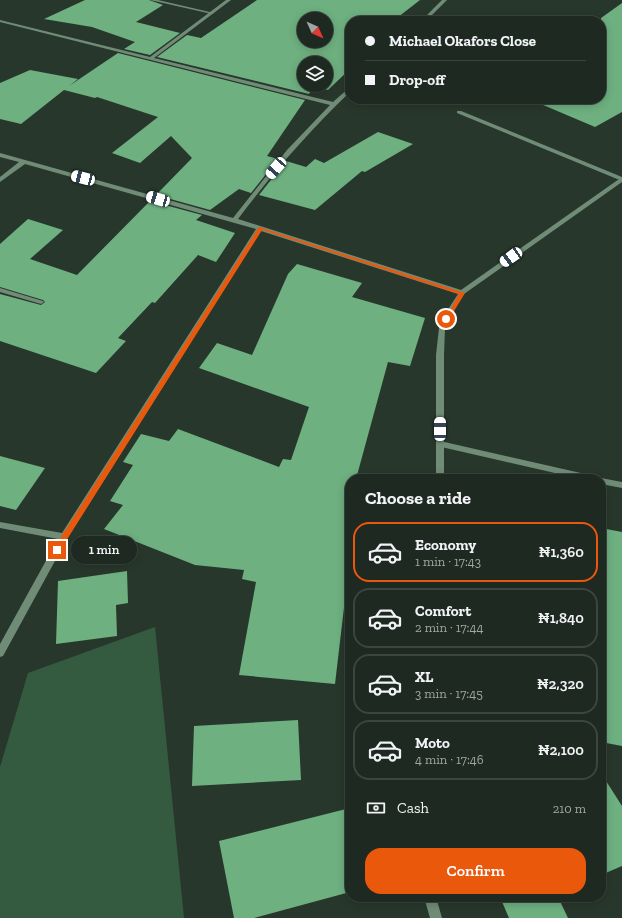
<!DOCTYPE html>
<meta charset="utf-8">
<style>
:root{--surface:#1e2921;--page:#2b352e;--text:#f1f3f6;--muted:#a1a6a5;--line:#3c453f;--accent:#ea580c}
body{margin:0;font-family:"Zilla Slab",serif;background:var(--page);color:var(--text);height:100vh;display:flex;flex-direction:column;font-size:15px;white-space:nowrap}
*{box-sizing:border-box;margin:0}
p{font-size:13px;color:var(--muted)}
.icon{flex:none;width:22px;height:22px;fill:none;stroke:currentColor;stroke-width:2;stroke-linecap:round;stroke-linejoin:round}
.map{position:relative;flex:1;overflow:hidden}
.panel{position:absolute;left:345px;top:474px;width:261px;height:428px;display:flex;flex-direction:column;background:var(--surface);border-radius:16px;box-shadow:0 2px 10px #0003,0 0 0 1px var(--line)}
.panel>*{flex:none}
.guide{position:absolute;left:345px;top:16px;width:261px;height:88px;border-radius:16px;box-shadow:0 2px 10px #0003,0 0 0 1px var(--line);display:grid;align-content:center;height:88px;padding:0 20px;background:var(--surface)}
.needle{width:26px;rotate:135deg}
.buttons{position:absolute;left:297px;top:12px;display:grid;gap:8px}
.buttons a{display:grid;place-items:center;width:36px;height:36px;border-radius:50%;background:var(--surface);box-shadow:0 2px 10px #0003,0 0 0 1px var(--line);font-size:20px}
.end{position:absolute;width:18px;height:18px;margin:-9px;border:5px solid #ea580c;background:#fff;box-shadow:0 0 0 2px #fff}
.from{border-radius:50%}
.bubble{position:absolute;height:28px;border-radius:14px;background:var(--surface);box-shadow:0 2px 10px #0003,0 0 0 1px var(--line);font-size:13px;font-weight:600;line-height:28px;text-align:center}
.car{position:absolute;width:12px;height:24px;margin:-12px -6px;border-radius:5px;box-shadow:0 0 3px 1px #0007;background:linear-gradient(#fff 24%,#345 0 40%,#fff 0 76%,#345 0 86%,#fff 0)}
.guide b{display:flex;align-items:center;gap:14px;height:38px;font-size:15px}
.guide b+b{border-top:1px solid var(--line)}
.guide i{width:10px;height:10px;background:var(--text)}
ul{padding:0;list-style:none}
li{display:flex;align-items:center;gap:12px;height:60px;margin:0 8px 6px;padding:0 12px;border:2px solid var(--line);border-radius:16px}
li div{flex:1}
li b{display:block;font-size:15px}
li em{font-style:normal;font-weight:600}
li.active{border-color:var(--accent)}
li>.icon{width:36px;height:36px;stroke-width:1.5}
h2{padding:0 20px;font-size:18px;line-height:48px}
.pay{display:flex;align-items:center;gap:10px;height:44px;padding:0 20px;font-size:15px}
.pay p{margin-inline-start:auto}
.primary-button{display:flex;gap:8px;margin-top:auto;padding:8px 20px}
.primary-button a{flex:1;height:46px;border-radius:16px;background:var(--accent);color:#fff;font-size:16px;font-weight:600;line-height:46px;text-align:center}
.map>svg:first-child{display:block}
.green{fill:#345b3f}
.building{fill:#6eb080;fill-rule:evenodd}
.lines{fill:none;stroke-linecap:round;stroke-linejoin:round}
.lane{fill:#708c77;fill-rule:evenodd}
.street{fill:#708c77;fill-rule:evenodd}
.route{fill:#ea580c}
</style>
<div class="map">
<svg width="622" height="918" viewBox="0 0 622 918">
<rect width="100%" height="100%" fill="#28372c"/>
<path class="green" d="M 155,627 L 184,918 L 0,918 L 0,767 L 28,673 Z"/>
<path class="building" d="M 85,0 L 149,0 L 163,5 L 136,22 L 180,33 L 150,55 L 124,49 L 135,42 L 92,27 L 44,19 Z
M 257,0 L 420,0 L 393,21 L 350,21 L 350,69 L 328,90 L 314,86 L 309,94 L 157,57 L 187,35 L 201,38 ZM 304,19 L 326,19 L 326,41 L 304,41 ZM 304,63 L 326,63 L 326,85 L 304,85 Z
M 622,3 L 622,112 L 595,127 L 529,99 L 601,99 L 601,18 Z
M 118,53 L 305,100 L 267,156 L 278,159 L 251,193 L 239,189 L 210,210 L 156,195 L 192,158 L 171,136 L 140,163 L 112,153 L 158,117 L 97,97 L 95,98 L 64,90 L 21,124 L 0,119 L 0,83 L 30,70 L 78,79 L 69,86 Z
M 378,132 L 413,144 L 365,172 L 362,171 L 315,210 L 259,195 L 286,161 L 306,167 L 315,159 L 324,163 Z
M 150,201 L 202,215 L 196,220 L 235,233 L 216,262 L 198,255 L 155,303 L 152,302 L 118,338 L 126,341 L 96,373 L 0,341 L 0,294 L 41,305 L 45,302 L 43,300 L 0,287 L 0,244 L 28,219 L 63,230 L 30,259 L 77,275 Z
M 297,264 L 362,283 L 352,297 L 425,318 L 410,366 L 388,362 L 356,479 L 350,479 L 350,601 L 345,599 L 335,684 L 239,675 L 256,582 L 242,579 L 244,570 L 195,565 L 104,529 L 123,505 L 110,501 L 133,465 L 123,462 L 141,434 L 169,441 L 178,429 L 279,467 L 283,459 L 291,460 L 309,407 L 199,368 L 217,343 L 252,355 L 288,274 Z
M 0,456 L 45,468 L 16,510 L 0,506 Z
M 601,528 L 622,532 L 622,746 L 601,742 Z
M 127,571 L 128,603 L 116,605 L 117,636 L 56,644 L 58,581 Z
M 298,720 L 301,780 L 192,786 L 194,726 Z
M 601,773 L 622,806 L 622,866 L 601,875 Z
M 350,808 L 350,892 L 254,918 L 234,918 L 219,841 Z
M 500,897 L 558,897 L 568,918 L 509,918 Z"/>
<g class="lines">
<path class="lane" d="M 150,0 L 158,0 L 214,13 L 212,14 Z
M 457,111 L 461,111 L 622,177 L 622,181 L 457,113 Z
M 440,441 L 594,476 L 598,479 L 601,478 L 622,482 L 622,488 L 601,484 L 601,479 L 581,479 L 437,446 L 436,444 L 437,442 Z"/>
<path class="street" d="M 226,0 L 231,0 L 154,58 L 333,102 L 350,87 L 350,92 C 309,131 272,174 238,219 L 461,290 L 622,177 L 622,182 L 464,294 L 453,311 L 445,328 L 444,355 L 444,479 L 436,479 L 436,355 L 439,328 L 447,311 L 458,294 L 261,231 L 67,539 L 3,656 L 0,657 L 0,644 L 58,539 L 0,528 L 0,522 L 62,533 L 256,229 L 25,164 L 0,182 L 0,177 L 19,162 L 0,157 L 0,153 L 233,218 L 287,150 L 330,105 L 0,22 L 0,20 L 150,57 Z
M 442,0 L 447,0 L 426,21 L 421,21 Z
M 0,288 L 43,301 L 44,302 L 41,304 L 0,292 Z
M 424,897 L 436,897 L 442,918 L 430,918 Z"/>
</g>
<path class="route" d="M 259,227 L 465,293 L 448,321 L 444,321 L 459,294 L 262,230 L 59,552 L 54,552 L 54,548 Z"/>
</svg>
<div class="buttons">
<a><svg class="needle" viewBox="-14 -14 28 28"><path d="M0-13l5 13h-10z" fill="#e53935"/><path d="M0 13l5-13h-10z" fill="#a1a6a5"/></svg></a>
<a><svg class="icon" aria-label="layers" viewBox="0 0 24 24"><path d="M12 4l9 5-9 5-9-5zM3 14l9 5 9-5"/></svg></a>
</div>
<i class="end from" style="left:446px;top:319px"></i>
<i class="end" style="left:57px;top:550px"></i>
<div class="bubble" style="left:71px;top:536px;width:66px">1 min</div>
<i class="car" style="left:276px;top:168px;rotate:221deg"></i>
<i class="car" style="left:83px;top:178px;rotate:285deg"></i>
<i class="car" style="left:158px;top:199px;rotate:286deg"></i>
<i class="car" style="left:511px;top:257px;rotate:235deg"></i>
<i class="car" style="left:440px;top:429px;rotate:0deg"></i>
<div class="guide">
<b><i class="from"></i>Michael Okafors Close</b>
<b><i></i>Drop-off</b>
</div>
<section class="panel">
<h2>Choose a ride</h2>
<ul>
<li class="active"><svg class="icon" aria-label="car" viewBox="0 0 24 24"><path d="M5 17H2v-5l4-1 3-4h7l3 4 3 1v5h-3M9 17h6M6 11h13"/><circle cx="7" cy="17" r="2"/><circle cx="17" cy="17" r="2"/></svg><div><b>Economy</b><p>1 min · 17:43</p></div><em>₦1,360</em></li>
<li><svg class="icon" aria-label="car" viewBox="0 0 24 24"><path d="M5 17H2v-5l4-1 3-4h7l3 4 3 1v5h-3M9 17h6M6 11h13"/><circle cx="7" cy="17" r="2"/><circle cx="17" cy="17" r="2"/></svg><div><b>Comfort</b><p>2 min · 17:44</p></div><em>₦1,840</em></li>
<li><svg class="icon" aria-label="car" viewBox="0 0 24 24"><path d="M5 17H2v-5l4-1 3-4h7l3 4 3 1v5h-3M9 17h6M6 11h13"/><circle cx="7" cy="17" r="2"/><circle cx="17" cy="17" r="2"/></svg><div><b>XL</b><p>3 min · 17:45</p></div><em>₦2,320</em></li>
<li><svg class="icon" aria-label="car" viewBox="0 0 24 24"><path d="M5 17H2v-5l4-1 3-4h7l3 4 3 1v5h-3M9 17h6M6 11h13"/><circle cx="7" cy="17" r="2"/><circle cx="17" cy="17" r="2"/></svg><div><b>Moto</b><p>4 min · 17:46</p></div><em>₦2,100</em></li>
</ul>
<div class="pay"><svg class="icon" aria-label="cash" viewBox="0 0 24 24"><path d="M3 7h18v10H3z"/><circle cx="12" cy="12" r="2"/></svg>Cash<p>210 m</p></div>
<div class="primary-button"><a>Confirm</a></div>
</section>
</div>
